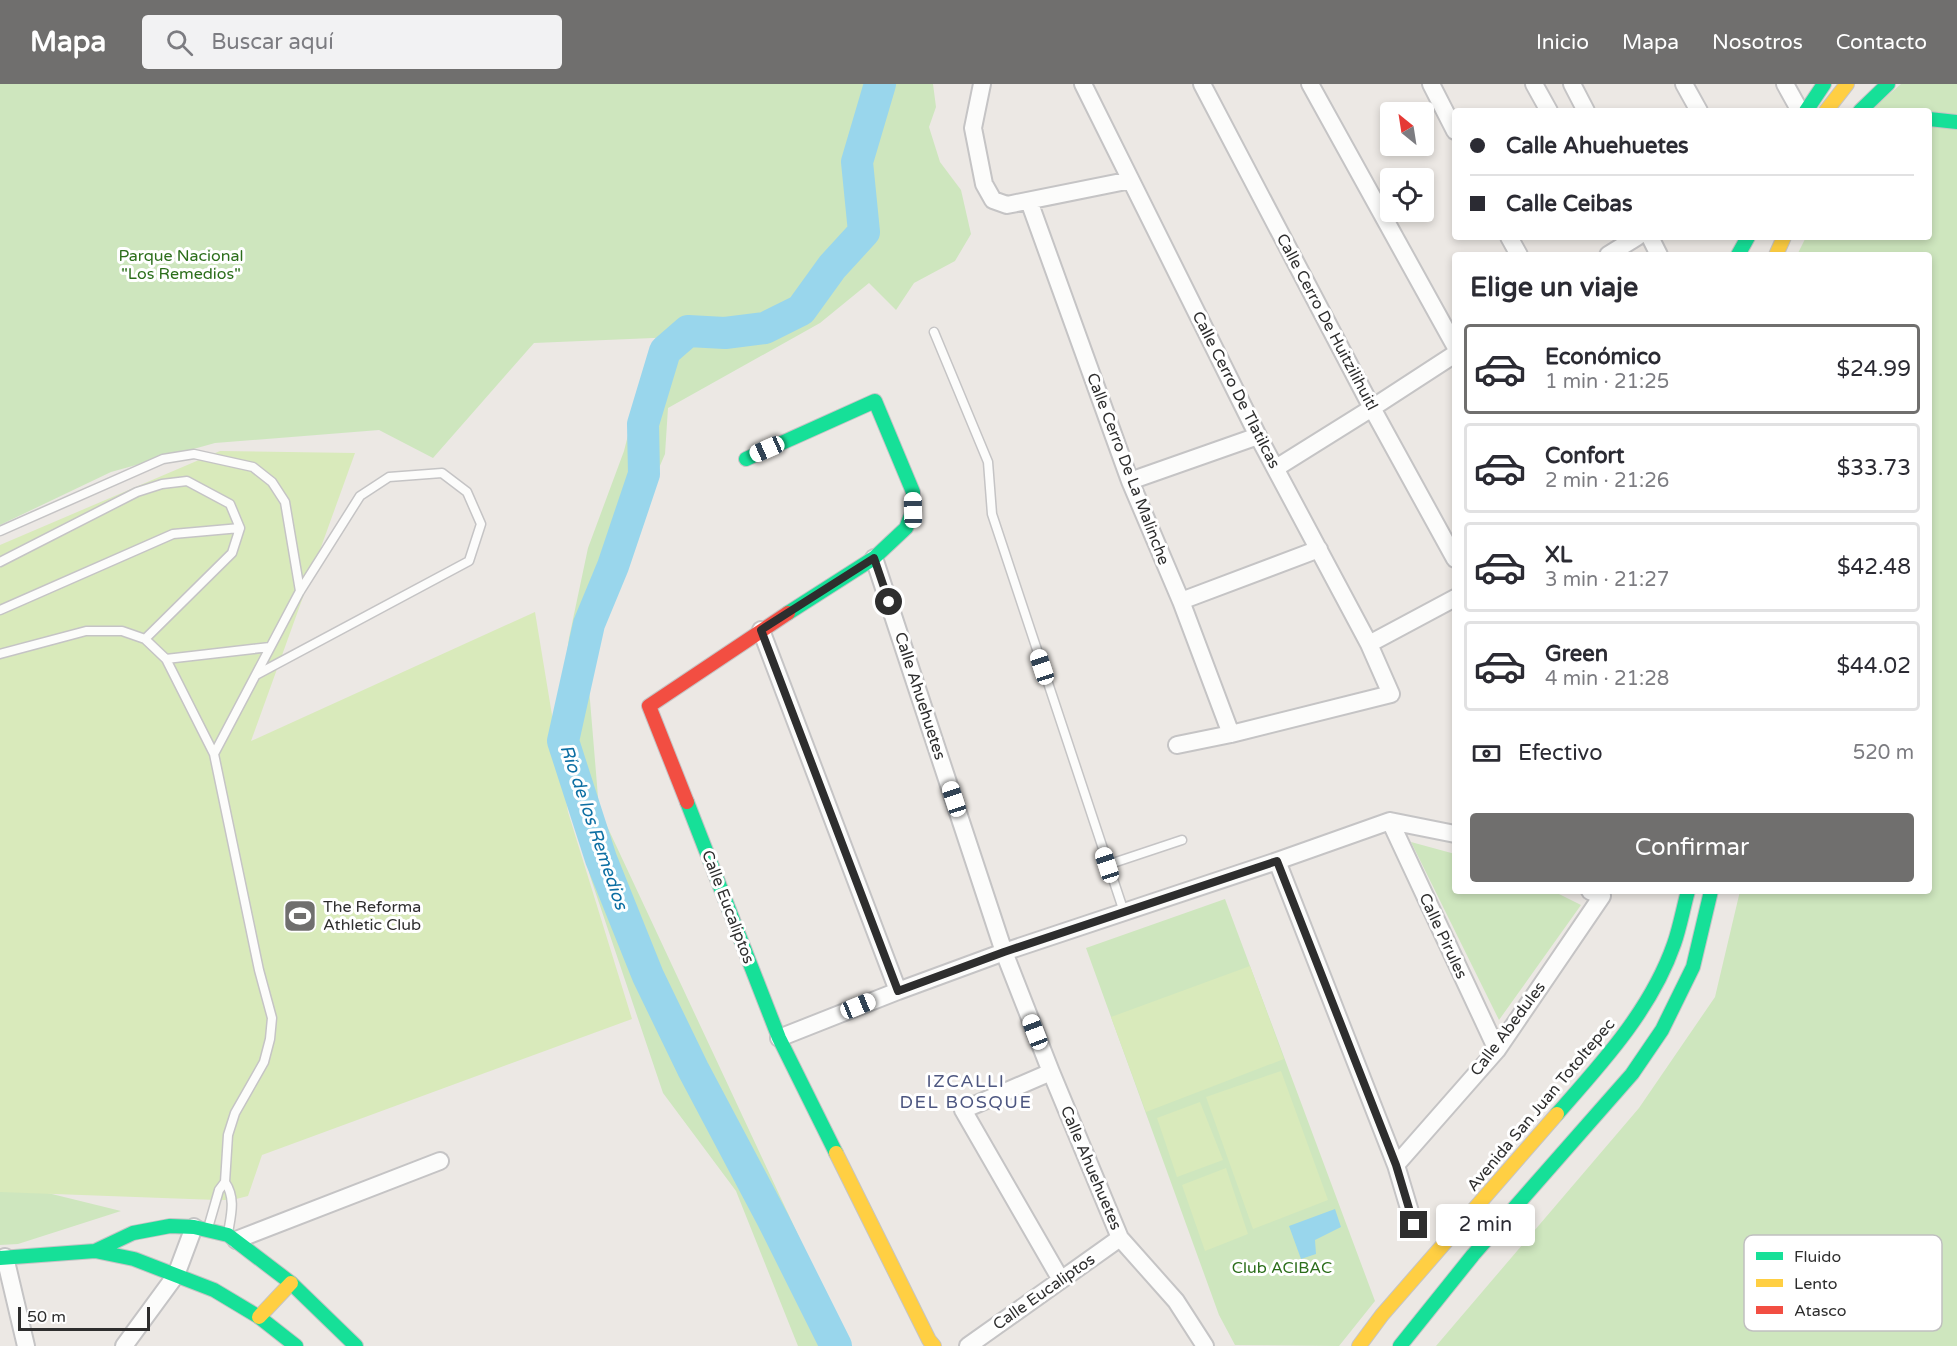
<!DOCTYPE html>
<html lang="es">
<meta charset="utf-8">
<style>
:root{--surface:#fff;--page:#f2f2f3;--text:#2b2b33;--muted:#7c7c81;--line:#e1e1e2;--accent:#706f6e}
body{margin:0;font-family:"Varela Round",sans-serif;background:var(--page);color:var(--text);height:100vh;display:flex;flex-direction:column;font-size:22px;white-space:nowrap}
*{box-sizing:border-box;margin:0}
p{font-size:20px;color:var(--muted)}
.icon{flex:none;width:33px;height:33px;fill:none;stroke:currentColor;stroke-width:2;stroke-linecap:round;stroke-linejoin:round}
.map{position:relative;flex:1;overflow:hidden}
.drawer{position:absolute;left:1452px;top:168px;width:480px;height:642px;display:flex;flex-direction:column;background:var(--surface);border-radius:6px;box-shadow:0 3px 9px #0003}
.drawer>*{flex:none}
.guide{position:absolute;left:1452px;top:24px;width:480px;height:132px;border-radius:6px;box-shadow:0 3px 9px #0003;display:grid;align-content:center;height:132px;padding:0 18px;background:var(--surface)}
.needle{width:39px;rotate:330deg}
.fabs{position:absolute;left:1380px;top:18px;display:grid;gap:12px}
.fabs a{display:grid;place-items:center;width:54px;height:54px;border-radius:6px;background:var(--surface);box-shadow:0 3px 9px #0003;font-size:30px}
.scale{position:absolute;left:18px;bottom:15px;width:132px;box-sizing:border-box;padding-left:6px;border:3px solid #2e2e2e;border-top:0;font-size:16px;line-height:21px;white-space:nowrap;color:#2e2e2e;-webkit-text-stroke:4px #fff;paint-order:stroke}
.end{position:absolute;width:27px;height:27px;margin:-14px;border:8px solid #2e2e2e;background:#fff;box-shadow:0 0 0 3px #fff}
.from{border-radius:50%}
.bubble{position:absolute;height:42px;border-radius:6px;background:var(--surface);box-shadow:0 3px 9px #0003;font-size:20px;font-weight:600;line-height:42px;text-align:center}
.car{position:absolute;width:18px;height:36px;margin:-18px -9px;border-radius:8px;box-shadow:0 0 4px 2px #0007;background:linear-gradient(#fff 24%,#345 0 40%,#fff 0 76%,#345 0 86%,#fff 0)}
.guide b{display:flex;align-items:center;gap:21px;height:57px;font-size:22px}
.guide b+b{border-top:2px solid var(--line)}
.guide i{width:15px;height:15px;background:var(--text)}
ul{padding:0;list-style:none}
li{display:flex;align-items:center;gap:18px;height:90px;margin:0 12px 9px;padding:0 6px;border:3px solid var(--line);border-radius:6px}
li div{flex:1}
li b{display:block;font-size:22px}
li em{font-style:normal;font-weight:600}
li.on{border-color:var(--accent)}
li>.icon{width:54px;height:54px;stroke-width:1.5}
h2{padding:0 18px;font-size:27px;line-height:72px}
.pay{display:flex;align-items:center;gap:15px;height:66px;padding:0 18px;font-size:22px}
.pay p{margin-inline-start:auto}
.button{display:flex;gap:12px;margin-top:auto;padding:12px 18px}
.button a{flex:1;height:69px;border-radius:6px;background:var(--accent);color:#fff;font-size:24px;font-weight:600;line-height:69px;text-align:center}
header{display:flex;align-items:center;gap:36px;box-sizing:border-box;height:84px;padding:0 30px;background:var(--accent);color:#fff}
header strong{font-size:28px}
nav{display:flex;gap:33px;margin-inline-start:auto;font-size:21px}
.search{width:420px;height:54px;background:var(--page);display:flex;align-items:center;gap:15px;box-sizing:border-box;padding:0 21px;border-radius:6px;color:var(--muted);font-size:22px}
.map>svg:first-child{display:block}
.green{fill:#cee6be}
.pitch{fill:#d9eabb}
.water{fill:#99d6ec}
.lines{fill:none;stroke-linecap:round;stroke-linejoin:round}
.river{stroke:#99d6ec;stroke-width:32}
.lane-casing{stroke:#c5c4c5;stroke-width:11}
.street-casing{stroke:#c5c4c5;stroke-width:20}
.fast-casing{stroke:#c5c4c5;stroke-width:16}
.slow-casing{stroke:#c5c4c5;stroke-width:16}
.jam-casing{stroke:#c5c4c5;stroke-width:16}
.lane{stroke:#fcfcfb;stroke-width:8}
.street{stroke:#fcfcfb;stroke-width:16}
.fast{stroke:#16e098;stroke-width:14}
.slow{stroke:#ffcf43;stroke-width:14}
.jam{stroke:#f24e42;stroke-width:14}
.route{stroke:#2e2e2e;stroke-width:8}
.labels{text-anchor:middle;dominant-baseline:central;stroke-width:6;stroke-linejoin:round;paint-order:stroke}
.park-label{font-size:16px;fill:#2c6e1b;stroke:#fff}
.street-label{font-size:16px;fill:#2e2e2e;stroke:#fff}
.poi-label{font-size:16px;fill:#2e2e2e;stroke:#fff;text-anchor:start}
.water-label{font-size:18px;font-style:italic;fill:#0d6fa3;stroke:#fff}
.neighbourhood-label{font-size:18px;letter-spacing:1.5px;fill:#4d5680;stroke:#fff}
.key{fill:#fff;stroke:#c0c0c0;stroke-width:1.5}
.key-label{font-size:16px;fill:#2e2e2e}
</style>
<header>
<strong>Mapa</strong>
<div class="search"><svg class="icon" aria-label="search" viewBox="0 0 24 24"><circle cx="10" cy="10" r="6"/><path d="M15 15l6 6"/></svg>Buscar aquí</div>
<nav><a>Inicio</a><a>Mapa</a><a>Nosotros</a><a>Contacto</a></nav>
</header>
<div class="map">
<svg width="1957" height="1262" viewBox="0 0 1957 1262">
<rect width="100%" height="100%" fill="#ece8e4"/>
<path class="green" d="M 0,0 L 933,0 L 936,23 L 929,43 L 940,78 L 961,106 L 971,150 L 955,177 L 914,199 L 896,226 L 869,199 L 820,239 L 668,324 L 665,370 L 637,435 L 588,592 L 599,725 L 850,1262 L 798,1262 L 736,1107 L 663,1009 L 590,792 L 557,645 L 569,554 L 588,464 L 624,367 L 639,308 L 677,253 L 534,259 L 433,374 L 379,346 L 215,359 L 111,388 L 0,441 Z
M 1901,0 L 1957,0 L 1957,1262 L 1436,1262 L 1639,1024 L 1715,913 L 1740,807 L 1929,807 L 1929,171 L 1797,171 L 1806,153 L 1929,153 L 1929,27 L 1873,27 L 1877,21 Z
M 1411,758 L 1455,770 L 1455,807 L 1553,807 L 1581,821 L 1499,936 Z
M 1225,815 L 1375,1217 L 1339,1262 L 1235,1261 L 1219,1231 L 1086,864 Z
M 7,1099 L 121,1127 L 18,1160 L 0,1161 L 0,1100 Z"/>
<path class="pitch" d="M 220,367 L 355,369 L 251,657 L 535,528 L 568,728 L 632,935 L 262,1071 L 248,1112 L 232,1116 L 217,1116 L 0,1108 L 0,461 Z
M 1250,882 L 1284,975 L 1146,1028 L 1111,933 Z
M 1281,987 L 1328,1116 L 1253,1145 L 1206,1013 Z
M 1200,1018 L 1223,1076 L 1177,1093 L 1157,1034 Z
M 1226,1084 L 1248,1150 L 1205,1167 L 1182,1101 Z"/>
<path class="water" d="M 1335,1125 L 1341,1143 L 1315,1156 L 1316,1170 L 1301,1175 L 1289,1142 Z"/>
<g class="lines">
<path class="river" d="M 836,1262 L 773,1136 L 693,985 L 648,892 L 601,775 L 563,657 L 589,540 L 613,482 L 644,390 L 643,340 L 665,267 L 688,247 L 725,249 L 765,244 L 801,226 L 832,183 L 864,148 L 857,78 L 880,0"/>
<defs>
<path id="lane" d="M 934,248 L 988,378 L 992,430 L 1124,828
M 0,447 L 163,375 L 194,370 L 253,383 L 272,398 L 285,418 L 300,507
M 0,478 L 137,408 L 162,400 L 187,397 L 230,420 L 240,444 L 232,469 L 145,555
M 0,526 L 173,450 L 240,444
M 0,570 L 86,547 L 122,547 L 145,555 L 166,575 L 214,670
M 166,575 L 270,563
M 1107,781 L 1182,756
M 225,1098 C 236,1114 231,1131 228,1149
M 208,1144 L 219,1106 L 225,1098 L 228,1051 L 235,1029 L 264,978 L 270,955 L 272,934 L 259,886 L 214,670 L 300,507 L 360,412 L 389,393 L 442,389 L 467,408 L 481,440 L 469,477 L 256,591"/>
<path id="street" d="M 982,0 L 973,44 L 984,100 L 993,116 L 1007,121 L 1131,96
M 1083,0 L 1258,352 L 1369,560 L 1391,610 L 1231,650 L 1177,661
M 1202,0 L 1372,324 L 1455,475
M 1310,0 L 1455,262
M 1431,0 L 1455,47
M 1534,0 L 1549,27
M 1572,0 L 1586,27
M 1684,0 L 1699,27
M 1785,0 L 1800,27
M 1029,117 L 1130,397 L 1181,517 L 1231,650
M 1509,153 L 1519,171
M 1650,153 L 1659,171
M 1608,171 L 1637,153
M 1276,384 L 1372,324 L 1455,270
M 1130,397 L 1258,352
M 874,474 L 1004,868 L 1051,988 L 1120,1154 L 1176,1217 L 1205,1262
M 1181,517 L 1319,465
M 761,546 L 898,907
M 1369,560 L 1455,514
M 1390,737 L 1497,966
M 1277,777 L 1396,1081 L 1414,1141
M 779,954 L 898,907 L 1004,868 L 1277,777 L 1390,737 L 1455,750
M 1051,988 L 963,1026 L 1061,1196
M 1396,1081 L 1497,966 L 1602,812 L 1590,807
M 236,1156 L 440,1077
M 5,1173 L 26,1262
M 124,1262 L 176,1191 L 194,1143
M 968,1262 L 1120,1154"/>
<path id="fast" d="M 1806,27 L 1824,0
M 1860,27 L 1888,0
M 1929,35 L 1957,38
M 1738,171 L 1748,153
M 746,375 L 875,317 L 913,408 L 913,426 L 906,444 L 874,474 L 788,529
M 687,718 L 779,954 L 836,1069
M 1557,1030 C 1602,979 1651,926 1674,860 C 1680,843 1683,825 1688,807
M 95,1167 L 133,1149 L 170,1142 L 194,1143 L 228,1151 L 291,1199 L 356,1262
M 0,1174 L 95,1167 L 134,1175 L 214,1206 L 259,1233 L 296,1262
M 1400,1262 L 1473,1171 L 1632,990 L 1662,946 L 1693,883 L 1711,807"/>
<path id="slow" d="M 1826,27 L 1847,0
M 1776,171 L 1784,153
M 836,1069 L 929,1256 L 934,1262
M 259,1233 L 291,1199
M 1359,1262 L 1382,1231 L 1557,1030"/>
<path id="jam" d="M 687,718 L 649,622 L 788,529"/>
</defs>
<use href="#lane" class="lane-casing"/>
<use href="#street" class="street-casing"/>
<use href="#fast" class="fast-casing"/>
<use href="#slow" class="slow-casing"/>
<use href="#jam" class="jam-casing"/>
<use href="#lane" class="lane"/>
<use href="#street" class="street"/>
<use href="#fast" class="fast"/>
<use href="#slow" class="slow"/>
<use href="#jam" class="jam"/>
</g>
<g class="lines">
<path class="route" d="M 889,518 L 874,474 L 761,546 L 898,907 L 1004,868 L 1277,777 L 1396,1081 L 1414,1141"/>
</g>
<defs>
<symbol id="stadium-square" viewBox="-11 -11 22 22"><rect x="-9" y="-9" width="18" height="18" rx="4" fill="#706f6e" stroke="#fff"/><path d="M0-5a6.5 5 0 1 0 0 10a6.5 5 0 1 0 0-10ZM-3.5-1.8h7v3.6h-7Z" fill="#fff"/></symbol>
</defs>
<g fill-rule="evenodd">
<use href="#stadium-square" x="281" y="813" width="38" height="38"/>
</g>
<g class="labels">
<g class="park-label">
<text x="181" y="172">Parque Nacional<tspan x="181" dy="18">"Los Remedios"</tspan></text>
<text x="1282" y="1184">Club ACIBAC</text>
</g>
<g class="street-label">
<text transform="translate(1327 238) rotate(62)">Calle Cerro De Huitzilihuitl</text>
<text transform="translate(1236 306) rotate(63)">Calle Cerro De Tlatilcas</text>
<text transform="translate(1128 385) rotate(69)">Calle Cerro De La Malinche</text>
<text transform="translate(920 612) rotate(72)">Calle Ahuehuetes</text>
<text transform="translate(728 823) rotate(69)">Calle Eucaliptos</text>
<text transform="translate(1443 852) rotate(65)">Calle Pirules</text>
<text transform="translate(1508 945) rotate(-53)">Calle Abedules</text>
<text transform="translate(1541 1021) rotate(-50)">Avenida San Juan Totoltepec</text>
<text transform="translate(1091 1084) rotate(67)">Calle Ahuehuetes</text>
<text transform="translate(1044 1208) rotate(-35)">Calle Eucaliptos</text>
</g>
<g class="poi-label">
<text x="323" y="823">The Reforma<tspan x="323" dy="18">Athletic Club</tspan></text>
</g>
<g class="water-label">
<text transform="translate(594 743) rotate(71)">Río de los Remedios</text>
</g>
<g class="neighbourhood-label">
<text x="966" y="997">IZCALLI<tspan x="966" dy="21">DEL BOSQUE</tspan></text>
</g>
</g>
<rect x="1744" y="1151" width="198" height="96" rx="9" class="key"/>
<rect x="1756" y="1168" width="27" height="8" fill="#16e098"/>
<rect x="1756" y="1195" width="27" height="8" fill="#ffcf43"/>
<rect x="1756" y="1222" width="27" height="8" fill="#f24e42"/>
<g class="key-label">
<text x="1794" y="1178">Fluido</text>
<text x="1794" y="1205">Lento</text>
<text x="1794" y="1232">Atasco</text>
</g>
</svg>
<div class="fabs">
<a><svg class="needle" viewBox="-14 -14 28 28"><path d="M0-13l5 13h-10z" fill="#e53935"/><path d="M0 13l5-13h-10z" fill="#7c7c81"/></svg></a>
<a><svg class="icon" aria-label="locate" viewBox="0 0 24 24"><circle cx="12" cy="12" r="6"/><path d="M12 2v4M12 18v4M2 12h4M18 12h4"/></svg></a>
</div>
<div class="scale">50 m</div>
<i class="end from" style="left:889px;top:518px"></i>
<i class="end" style="left:1414px;top:1141px"></i>
<div class="bubble" style="left:1436px;top:1120px;width:99px">2 min</div>
<i class="car" style="left:767px;top:365px;rotate:246deg"></i>
<i class="car" style="left:913px;top:426px;rotate:359deg"></i>
<i class="car" style="left:1042px;top:583px;rotate:342deg"></i>
<i class="car" style="left:954px;top:715px;rotate:342deg"></i>
<i class="car" style="left:1107px;top:781px;rotate:342deg"></i>
<i class="car" style="left:858px;top:922px;rotate:68deg"></i>
<i class="car" style="left:1035px;top:948px;rotate:339deg"></i>
<div class="guide">
<b><i class="from"></i>Calle Ahuehuetes</b>
<b><i></i>Calle Ceibas</b>
</div>
<section class="drawer">
<h2>Elige un viaje</h2>
<ul>
<li class="on"><svg class="icon" aria-label="car" viewBox="0 0 24 24"><path d="M5 17H2v-5l4-1 3-4h7l3 4 3 1v5h-3M9 17h6M6 11h13"/><circle cx="7" cy="17" r="2"/><circle cx="17" cy="17" r="2"/></svg><div><b>Económico</b><p>1 min · 21:25</p></div><em>$24.99</em></li>
<li><svg class="icon" aria-label="car" viewBox="0 0 24 24"><path d="M5 17H2v-5l4-1 3-4h7l3 4 3 1v5h-3M9 17h6M6 11h13"/><circle cx="7" cy="17" r="2"/><circle cx="17" cy="17" r="2"/></svg><div><b>Confort</b><p>2 min · 21:26</p></div><em>$33.73</em></li>
<li><svg class="icon" aria-label="car" viewBox="0 0 24 24"><path d="M5 17H2v-5l4-1 3-4h7l3 4 3 1v5h-3M9 17h6M6 11h13"/><circle cx="7" cy="17" r="2"/><circle cx="17" cy="17" r="2"/></svg><div><b>XL</b><p>3 min · 21:27</p></div><em>$42.48</em></li>
<li><svg class="icon" aria-label="car" viewBox="0 0 24 24"><path d="M5 17H2v-5l4-1 3-4h7l3 4 3 1v5h-3M9 17h6M6 11h13"/><circle cx="7" cy="17" r="2"/><circle cx="17" cy="17" r="2"/></svg><div><b>Green</b><p>4 min · 21:28</p></div><em>$44.02</em></li>
</ul>
<div class="pay"><svg class="icon" aria-label="cash" viewBox="0 0 24 24"><path d="M3 7h18v10H3z"/><circle cx="12" cy="12" r="2"/></svg>Efectivo<p>520 m</p></div>
<div class="button"><a>Confirmar</a></div>
</section>
</div>
